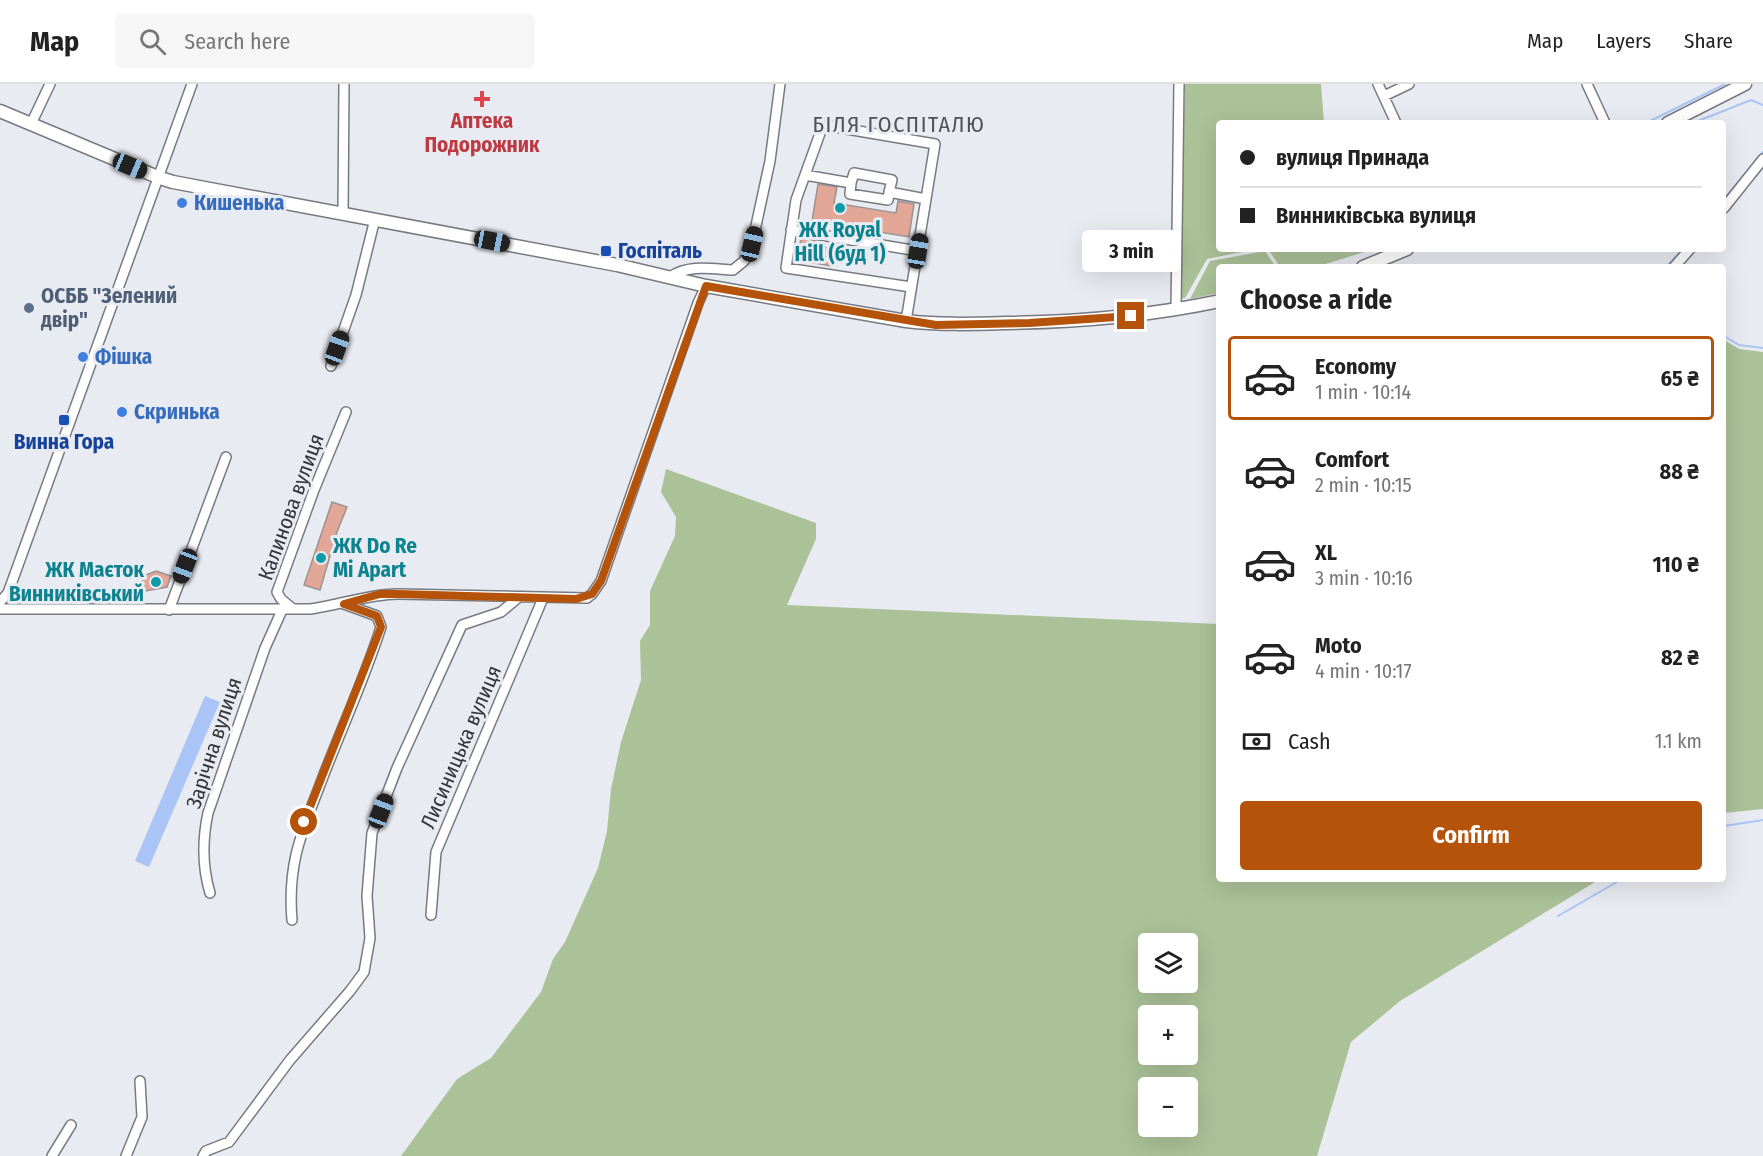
<!DOCTYPE html>
<meta charset="utf-8">
<style>
:root{--surface:#fff;--page:#f6f6f6;--text:#222;--muted:#767676;--line:#e0e0e0;--accent:#b45309}
body{margin:0;font-family:"Fira Sans Condensed",sans-serif;background:var(--page);color:var(--text);height:100vh;display:flex;flex-direction:column;font-size:22px;white-space:nowrap}
*{box-sizing:border-box;margin:0}
p{font-size:20px;color:var(--muted)}
.icon{flex:none;width:33px;height:33px;fill:none;stroke:currentColor;stroke-width:2;stroke-linecap:round;stroke-linejoin:round}
.map{position:relative;flex:1;overflow:hidden}
.drawer{position:absolute;left:1216px;top:180px;width:510px;height:618px;display:flex;flex-direction:column;background:var(--surface);border-radius:6px;box-shadow:0 6px 24px #0002}
.drawer>*{flex:none}
.top-card{position:absolute;left:1216px;top:36px;width:510px;height:132px;border-radius:6px;box-shadow:0 6px 24px #0002;display:grid;align-content:center;height:132px;padding:0 24px;background:var(--surface)}
.tools{position:absolute;left:1138px;top:849px;display:grid;gap:12px}
.tools a{display:grid;place-items:center;width:60px;height:60px;border-radius:6px;background:var(--surface);box-shadow:0 6px 24px #0002;font-size:30px}
.end{position:absolute;width:27px;height:27px;margin:-14px;border:8px solid #b45309;background:#fff;box-shadow:0 0 0 3px #fff}
.from{border-radius:50%}
.bubble{position:absolute;height:42px;border-radius:6px;background:var(--surface);box-shadow:0 6px 24px #0002;font-size:20px;font-weight:700;line-height:42px;text-align:center}
.car{position:absolute;width:18px;height:36px;margin:-18px -9px;border-radius:8px;box-shadow:0 0 4px 2px #0007;background:linear-gradient(#222 24%,#8ab4d8 0 40%,#222 0 76%,#8ab4d8 0 86%,#222 0)}
.top-card b{display:flex;align-items:center;gap:21px;height:57px;font-size:22px}
.top-card b+b{border-top:2px solid var(--line)}
.top-card i{width:15px;height:15px;background:var(--text)}
ul{padding:0;list-style:none}
li{display:flex;align-items:center;gap:18px;height:84px;margin:0 12px 9px;padding:0 12px;border:3px solid transparent;border-radius:6px}
li div{flex:1}
li b{display:block;font-size:22px}
li em{font-style:normal;font-weight:700}
li.current{border-color:var(--accent)}
li>.icon{width:54px;height:54px;stroke-width:1.5}
h2{padding:0 24px;font-size:27px;line-height:72px}
.pay{display:flex;align-items:center;gap:15px;height:66px;padding:0 24px;font-size:22px}
.pay p{margin-inline-start:auto}
.cta{display:flex;gap:12px;margin-top:auto;padding:12px 24px}
.cta a{flex:1;height:69px;border-radius:6px;background:var(--accent);color:#fff;font-size:24px;font-weight:700;line-height:69px;text-align:center}
header{display:flex;align-items:center;gap:36px;box-sizing:border-box;height:84px;padding:0 30px;background:var(--surface);border-bottom:2px solid var(--line)}
header strong{font-size:28px}
nav{display:flex;gap:33px;margin-inline-start:auto;font-size:21px}
.search{width:420px;height:54px;background:var(--page);display:flex;align-items:center;gap:15px;box-sizing:border-box;padding:0 21px;border-radius:6px;color:var(--muted);font-size:22px}
.map>svg:first-child{display:block}
.green{fill:#abc198;fill-rule:evenodd}
.water{fill:#aac5f5}
.lines{fill:none;stroke-linecap:round;stroke-linejoin:round}
.stream{stroke:#aac5f5;stroke-width:2}
.building{fill:#e1a696;stroke:#9b9391;stroke-width:1.5}
.street-casing{stroke:#787a81;stroke-width:12}
.secondary-casing{stroke:#787a81;stroke-width:15}
.street{stroke:#fff;stroke-width:9}
.secondary{stroke:#fff;stroke-width:12}
.route{stroke:#b45309;stroke-width:8}
.health-dot{fill:#e0444e;stroke:#e9ebf2;stroke-width:2}
.shop-dot{fill:#3f7fe0;stroke:#e9ebf2;stroke-width:2}
.culture-dot{fill:#0f9aa8;stroke:#e9ebf2;stroke-width:2}
.transit-dot{fill:#1a4fb4;stroke:#e9ebf2;stroke-width:2}
.service-dot{fill:#5c6f8a;stroke:#e9ebf2;stroke-width:2}
.labels{text-anchor:middle;dominant-baseline:central;stroke-width:6;stroke-linejoin:round;paint-order:stroke}
.health-label{font-size:21px;font-weight:bold;fill:#be3a42;stroke:#e9ebf2}
.shop-label{font-size:21px;font-weight:bold;fill:#366cbe;stroke:#e9ebf2;text-anchor:start}
.culture-label{font-size:21px;font-weight:bold;fill:#0d838f;stroke:#e9ebf2}
.transit-label{font-size:21px;font-weight:bold;fill:#164399;stroke:#e9ebf2;text-anchor:start}
.service-label{font-size:21px;font-weight:bold;fill:#4e5e75;stroke:#e9ebf2;text-anchor:start}
.street-label{font-size:21px;fill:#343538;stroke:#e9ebf2}
.neighbourhood-label{font-size:22px;letter-spacing:1.5px;fill:#505257;stroke:#e9ebf2}
</style>
<header>
<strong>Map</strong>
<div class="search"><svg class="icon" aria-label="search" viewBox="0 0 24 24"><circle cx="10" cy="10" r="6"/><path d="M15 15l6 6"/></svg>Search here</div>
<nav><a>Map</a><a>Layers</a><a>Share</a></nav>
</header>
<div class="map">
<svg width="1763" height="1072" viewBox="0 0 1763 1072">
<rect width="100%" height="100%" fill="#e9ebf2"/>
<path class="green" d="M 1185,0 L 1321,0 L 1324,39 L 1220,39 L 1220,165 L 1256,165 L 1207,175 L 1185,214 L 1179,215 Z
M 1268,165 L 1374,165 L 1316,183 L 1280,183 Z
M 1265,167 L 1276,183 L 1220,183 L 1219,209 L 1190,215 L 1210,177 Z
M 1724,256 L 1739,265 L 1763,268 L 1763,725 L 1724,729 Z
M 666,385 L 816,439 L 816,455 L 787,521 L 1219,540 L 1220,795 L 1600,795 L 1400,917 L 1351,958 L 1317,1072 L 401,1072 L 457,995 L 491,974 L 541,908 L 553,875 L 565,858 L 598,784 L 607,747 L 611,705 L 621,658 L 641,596 L 640,557 L 650,541 L 650,507 L 675,452 L 676,433 L 661,408 ZM 1149,860 L 1188,860 L 1188,898 L 1149,898 ZM 1149,932 L 1188,932 L 1188,970 L 1149,970 ZM 1149,1004 L 1188,1004 L 1188,1042 L 1149,1042 Z"/>
<path class="water" d="M 205,612 L 220,618 L 149,783 L 135,777 Z"/>
<g class="lines">
<path class="stream" d="M 1646,39 L 1725,0
M 1693,39 L 1751,16 L 1763,21
M 1724,115 L 1763,68
M 1380,170 L 1390,165
M 1666,183 L 1683,165
M 1724,252 L 1739,261 L 1763,264
M 1724,742 L 1763,736
M 1558,832 L 1622,795"/>
</g>
<path class="building" d="M 818,100 L 837,103 L 834,119 L 896,129 L 898,117 L 914,120 L 909,153 L 812,137 Z
M 801,154 L 816,157 L 815,162 L 834,165 L 831,182 L 797,176 Z
M 332,418 L 347,423 L 337,448 L 320,506 L 304,501 Z
M 156,487 L 171,492 L 167,503 L 146,507 L 141,493 Z"/>
<g class="lines">
<defs>
<path id="street" d="M 1378,0 L 1396,39
M 1587,0 L 1605,39
M 1384,12 L 1409,0
M 31,40 L 50,0
M 805,91 L 851,99 L 850,110 L 888,116 L 889,108 L 926,115
M 851,99 L 854,89 L 892,96 L 889,108
M 1724,124 L 1763,75
M 343,130 L 344,0
M 791,146 L 918,167
M 1674,183 L 1690,165
M 670,193 C 689,180 712,185 733,186 L 744,177 L 752,160 L 770,77 L 780,0
M 1176,226 L 1179,0
M 906,237 C 916,178 925,119 935,60 L 823,41 L 796,116 L 786,184 L 911,203
M 331,282 L 356,211 L 375,135
M 0,518 L 8,509 L 192,0
M 0,525 L 311,525 C 340,521 369,510 398,510 L 587,514 L 592,510 L 601,497 L 698,219 L 706,202
M 293,525 L 281,515 L 277,508 L 314,406 L 346,328
M 169,526 L 226,373
M 210,809 C 202,782 202,757 208,729 L 265,564 L 283,524
M 431,831 L 436,768 L 543,514
M 292,836 C 287,777 303,746 323,693 C 342,643 365,594 381,543 L 377,532 L 344,520
M 52,1072 L 71,1041
M 126,1072 L 142,1033 L 140,997
M 203,1072 L 206,1067 L 229,1058 L 290,976 L 350,907 L 364,888 L 370,854 L 367,812 L 372,749 L 397,684 L 462,541 L 501,528 L 519,513"/>
<path id="secondary" d="M 0,27 L 160,94 L 173,98 L 617,181 L 706,202 L 906,237 C 939,241 972,240 1006,239 C 1078,238 1149,232 1220,217
M 1668,39 L 1745,0
M 1363,183 L 1407,165"/>
</defs>
<use href="#street" class="street-casing"/>
<use href="#secondary" class="secondary-casing"/>
<use href="#street" class="street"/>
<use href="#secondary" class="secondary"/>
</g>
<g class="lines">
<path class="route" d="M 304,738 L 381,543 L 377,532 L 344,520 L 380,510 L 398,510 L 576,515 L 592,510 L 601,497 L 706,202 L 936,241 L 1029,239 L 1131,232"/>
</g>
<path class="health-dot" d="M479 6h6v6h6v6h-6v6h-6v-6h-6v-6h6z"/>
<g class="shop-dot">
<circle cx="182" cy="119" r="6"/>
<circle cx="83" cy="273" r="6"/>
<circle cx="122" cy="328" r="6"/>
</g>
<g class="culture-dot">
<circle cx="840" cy="124" r="6"/>
<circle cx="321" cy="474" r="6"/>
<circle cx="156" cy="498" r="6"/>
</g>
<g class="transit-dot">
<rect x="600" y="161" width="12" height="12" rx="3"/>
<rect x="58" y="330" width="12" height="12" rx="3"/>
</g>
<circle class="service-dot" cx="29" cy="224" r="6"/>
<g class="labels">
<g class="health-label">
<text x="482" y="37">Аптека<tspan x="482" dy="24">Подорожник</tspan></text>
</g>
<g class="shop-label">
<text x="194" y="119">Кишенька</text>
<text x="95" y="273">Фішка</text>
<text x="134" y="328">Скринька</text>
</g>
<g class="culture-label">
<text x="840" y="146">ЖК Royal<tspan x="840" dy="24">Hill (буд 1)</tspan></text>
<text x="333" y="462" text-anchor="start">ЖК Do Re<tspan x="333" dy="24">Mi Apart</tspan></text>
<text x="144" y="486" text-anchor="end">ЖК Маєток<tspan x="144" dy="24">Винниківський</tspan></text>
</g>
<g class="transit-label">
<text x="618" y="167">Госпіталь</text>
<text x="64" y="358" text-anchor="middle">Винна Гора</text>
</g>
<g class="service-label">
<text x="41" y="212">ОСББ "Зелений<tspan x="41" dy="24">двір"</tspan></text>
</g>
<g class="street-label">
<text transform="translate(291 423) rotate(-70)">Калинова вулиця</text>
<text transform="translate(214 659) rotate(-72)">Зарічна вулиця</text>
<text transform="translate(461 663) rotate(-67)">Лисиницька вулиця</text>
</g>
<g class="neighbourhood-label">
<text x="899" y="40">БІЛЯ ГОСПІТАЛЮ</text>
</g>
</g>
</svg>
<div class="tools">
<a><svg class="icon" aria-label="layers" viewBox="0 0 24 24"><path d="M12 4l9 5-9 5-9-5zM3 14l9 5 9-5"/></svg></a>
<a>+</a>
<a>−</a>
</div>
<i class="end from" style="left:304px;top:738px"></i>
<i class="end" style="left:1131px;top:232px"></i>
<div class="bubble" style="left:1082px;top:146px;width:99px">3 min</div>
<i class="car" style="left:130px;top:82px;rotate:113deg"></i>
<i class="car" style="left:492px;top:157px;rotate:101deg"></i>
<i class="car" style="left:752px;top:160px;rotate:13deg"></i>
<i class="car" style="left:918px;top:167px;rotate:9deg"></i>
<i class="car" style="left:337px;top:264px;rotate:20deg"></i>
<i class="car" style="left:185px;top:482px;rotate:201deg"></i>
<i class="car" style="left:381px;top:727px;rotate:21deg"></i>
<div class="top-card">
<b><i class="from"></i>вулиця Принада</b>
<b><i></i>Винниківська вулиця</b>
</div>
<section class="drawer">
<h2>Choose a ride</h2>
<ul>
<li class="current"><svg class="icon" aria-label="car" viewBox="0 0 24 24"><path d="M5 17H2v-5l4-1 3-4h7l3 4 3 1v5h-3M9 17h6M6 11h13"/><circle cx="7" cy="17" r="2"/><circle cx="17" cy="17" r="2"/></svg><div><b>Economy</b><p>1 min · 10:14</p></div><em>65 ₴</em></li>
<li><svg class="icon" aria-label="car" viewBox="0 0 24 24"><path d="M5 17H2v-5l4-1 3-4h7l3 4 3 1v5h-3M9 17h6M6 11h13"/><circle cx="7" cy="17" r="2"/><circle cx="17" cy="17" r="2"/></svg><div><b>Comfort</b><p>2 min · 10:15</p></div><em>88 ₴</em></li>
<li><svg class="icon" aria-label="car" viewBox="0 0 24 24"><path d="M5 17H2v-5l4-1 3-4h7l3 4 3 1v5h-3M9 17h6M6 11h13"/><circle cx="7" cy="17" r="2"/><circle cx="17" cy="17" r="2"/></svg><div><b>XL</b><p>3 min · 10:16</p></div><em>110 ₴</em></li>
<li><svg class="icon" aria-label="car" viewBox="0 0 24 24"><path d="M5 17H2v-5l4-1 3-4h7l3 4 3 1v5h-3M9 17h6M6 11h13"/><circle cx="7" cy="17" r="2"/><circle cx="17" cy="17" r="2"/></svg><div><b>Moto</b><p>4 min · 10:17</p></div><em>82 ₴</em></li>
</ul>
<div class="pay"><svg class="icon" aria-label="cash" viewBox="0 0 24 24"><path d="M3 7h18v10H3z"/><circle cx="12" cy="12" r="2"/></svg>Cash<p>1.1 km</p></div>
<div class="cta"><a>Confirm</a></div>
</section>
</div>
